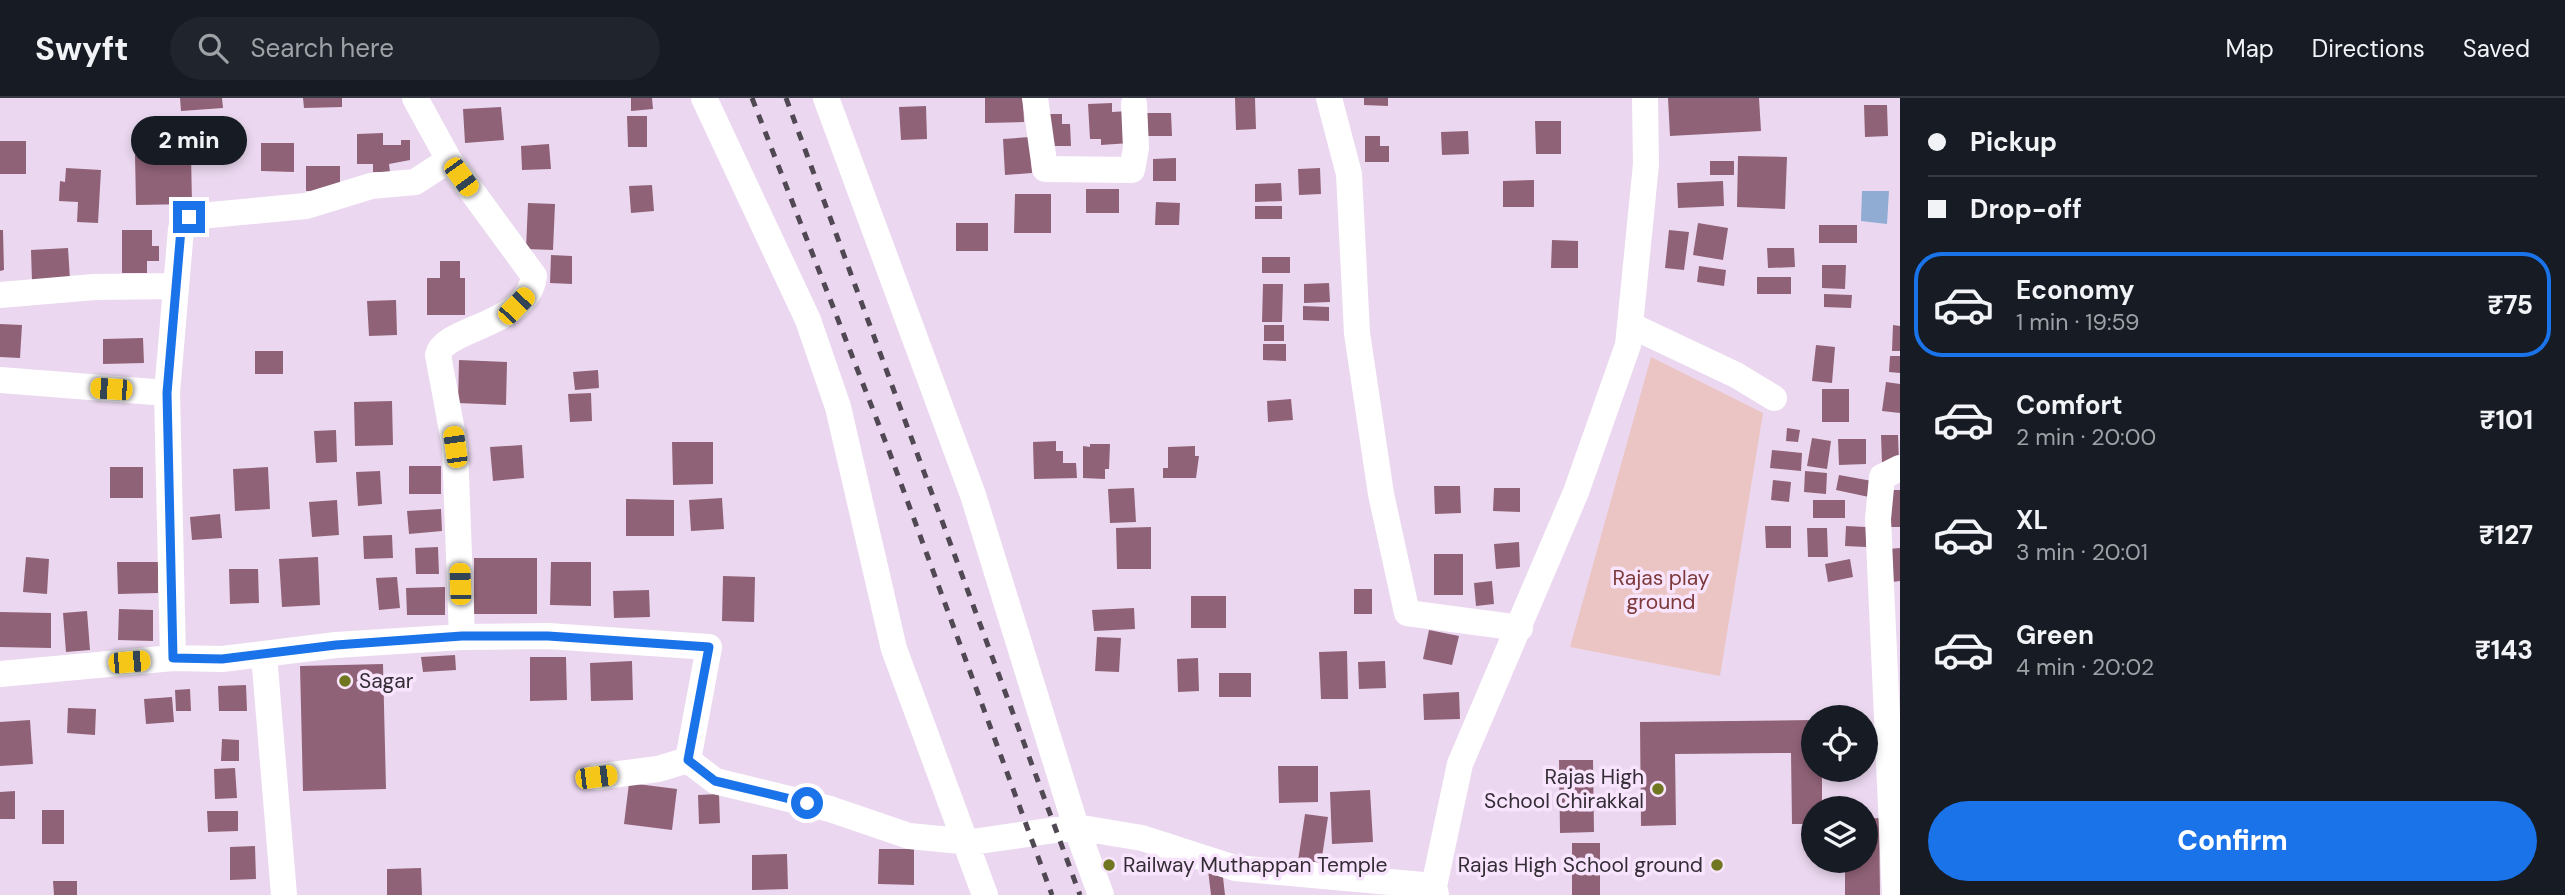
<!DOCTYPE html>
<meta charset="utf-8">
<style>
:root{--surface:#171b24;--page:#20242c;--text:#f1f3f6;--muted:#9ea1a6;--line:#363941;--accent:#1a73e8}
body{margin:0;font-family:"DM Sans",sans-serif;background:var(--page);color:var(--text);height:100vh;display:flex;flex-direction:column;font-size:26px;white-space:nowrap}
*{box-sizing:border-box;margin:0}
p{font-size:23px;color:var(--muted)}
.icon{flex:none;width:38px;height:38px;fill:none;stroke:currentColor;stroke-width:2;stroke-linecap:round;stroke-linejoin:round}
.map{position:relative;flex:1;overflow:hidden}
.details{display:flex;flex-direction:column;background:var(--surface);width:665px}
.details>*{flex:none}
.top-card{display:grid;align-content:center;height:154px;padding:0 28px;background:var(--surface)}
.tools{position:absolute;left:1801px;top:607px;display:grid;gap:14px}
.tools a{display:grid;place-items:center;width:77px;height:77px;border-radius:50%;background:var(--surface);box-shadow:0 4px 10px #0003;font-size:35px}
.end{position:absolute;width:32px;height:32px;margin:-16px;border:9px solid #1a73e8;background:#fff;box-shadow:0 0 0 4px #fff}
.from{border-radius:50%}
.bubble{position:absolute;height:49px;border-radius:24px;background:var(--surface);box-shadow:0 4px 10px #0003;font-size:23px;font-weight:800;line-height:49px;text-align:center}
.car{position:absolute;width:21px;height:42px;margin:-21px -10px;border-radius:9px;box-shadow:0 0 5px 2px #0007;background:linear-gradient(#f5c518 24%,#345 0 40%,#f5c518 0 76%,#345 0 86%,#f5c518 0)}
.top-card b{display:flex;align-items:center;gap:24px;height:66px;font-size:26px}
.top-card b+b{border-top:2px solid var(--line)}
.top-card i{width:18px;height:18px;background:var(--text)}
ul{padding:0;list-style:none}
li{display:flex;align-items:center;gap:21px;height:105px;margin:0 14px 10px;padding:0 14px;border:4px solid transparent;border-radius:28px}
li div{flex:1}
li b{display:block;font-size:26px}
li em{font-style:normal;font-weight:800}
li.on{border-color:var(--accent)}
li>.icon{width:63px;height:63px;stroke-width:1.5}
.primary-button{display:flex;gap:14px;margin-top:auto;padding:14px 28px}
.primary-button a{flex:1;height:80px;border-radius:42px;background:var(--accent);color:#fff;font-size:28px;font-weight:800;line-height:80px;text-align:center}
header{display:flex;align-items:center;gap:42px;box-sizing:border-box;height:98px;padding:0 35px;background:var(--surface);border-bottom:2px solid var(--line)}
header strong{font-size:33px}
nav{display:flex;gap:38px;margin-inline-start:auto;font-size:24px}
.search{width:490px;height:63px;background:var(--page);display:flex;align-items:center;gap:18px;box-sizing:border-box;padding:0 24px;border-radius:38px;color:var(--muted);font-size:26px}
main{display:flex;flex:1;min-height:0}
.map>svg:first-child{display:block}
.green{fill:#ebc5c3}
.water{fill:#91acd3}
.building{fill:#906277}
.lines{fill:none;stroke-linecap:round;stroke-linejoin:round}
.minor{stroke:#fff;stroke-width:26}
.rail{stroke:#504853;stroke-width:5;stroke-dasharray:9 9;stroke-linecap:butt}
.route{stroke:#1a73e8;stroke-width:9}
.poi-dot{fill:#707720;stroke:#f8e5fd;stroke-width:2.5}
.labels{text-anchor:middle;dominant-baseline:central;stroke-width:7;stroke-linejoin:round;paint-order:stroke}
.park-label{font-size:21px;fill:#7d393a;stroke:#f8e5fd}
.poi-label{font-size:21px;fill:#342d36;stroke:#f8e5fd;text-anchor:start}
</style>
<header>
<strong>Swyft</strong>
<div class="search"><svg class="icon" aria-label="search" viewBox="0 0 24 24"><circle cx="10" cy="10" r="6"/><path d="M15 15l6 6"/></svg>Search here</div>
<nav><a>Map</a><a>Directions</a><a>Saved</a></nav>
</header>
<main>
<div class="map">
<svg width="1900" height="797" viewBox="0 0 1900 797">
<rect width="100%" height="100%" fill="#ebd8f0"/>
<path class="green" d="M 1651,259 L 1763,315 L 1720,578 L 1570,549 Z"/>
<path class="water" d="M 1862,93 L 1889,93 L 1887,126 L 1861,123 Z"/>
<path class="building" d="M 180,0 L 222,0 L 223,10 L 181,13 Z
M 303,0 L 342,0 L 342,9 L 304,10 Z
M 631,0 L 652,0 L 653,11 L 631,13 Z
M 985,0 L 1023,0 L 1024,24 L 985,25 Z
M 1235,0 L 1255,0 L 1256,31 L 1236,32 Z
M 1364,0 L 1388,0 L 1388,8 L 1364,7 Z
M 1668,0 L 1759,0 L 1761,33 L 1670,38 Z
M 1112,5 L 1112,14 L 1128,13 L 1130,45 L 1101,47 L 1101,41 L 1090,41 L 1088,6 Z
M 1864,7 L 1887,7 L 1888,38 L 1865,39 Z
M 926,8 L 927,41 L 901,42 L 899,9 Z
M 501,9 L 504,42 L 465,45 L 463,11 Z
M 1147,15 L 1171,15 L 1172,38 L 1147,38 Z
M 1046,16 L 1062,16 L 1062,26 L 1070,26 L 1071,48 L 1046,48 Z
M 627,18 L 647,18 L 647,49 L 628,49 Z
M 1535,23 L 1561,23 L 1561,56 L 1536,56 Z
M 1468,33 L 1469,56 L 1442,57 L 1441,34 Z
M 383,35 L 383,47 L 401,47 L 401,42 L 410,42 L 410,62 L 389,66 L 390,74 L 373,74 L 373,66 L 357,66 L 357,36 Z
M 1365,38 L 1380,38 L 1380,48 L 1389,48 L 1389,64 L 1365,64 Z
M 1030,39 L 1032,75 L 1005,77 L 1003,41 Z
M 0,43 L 26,43 L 26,76 L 0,76 Z
M 261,45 L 294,45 L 294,74 L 261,73 Z
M 549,46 L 551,71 L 522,72 L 521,48 Z
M 191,56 L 192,106 L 136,107 L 135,57 Z
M 1738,58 L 1787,59 L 1785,111 L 1737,109 Z
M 1176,60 L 1176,83 L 1153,83 L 1153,61 Z
M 1710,63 L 1734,63 L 1734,77 L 1710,77 Z
M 306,68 L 340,68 L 340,93 L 306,93 Z
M 66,70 L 101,72 L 98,125 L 77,124 L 78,104 L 59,103 L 60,83 L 65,84 Z
M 1320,70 L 1321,96 L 1299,97 L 1298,71 Z
M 1534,82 L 1534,109 L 1503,109 L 1503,83 Z
M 1723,83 L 1724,108 L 1678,110 L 1677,85 Z
M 1281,85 L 1282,103 L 1255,104 L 1255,86 Z
M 652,87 L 654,113 L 631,115 L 629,88 Z
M 1086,91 L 1119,91 L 1119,115 L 1086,115 Z
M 1015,96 L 1051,96 L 1051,135 L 1014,135 Z
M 1156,104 L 1180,105 L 1179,127 L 1155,127 Z
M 528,105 L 555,106 L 553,152 L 526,151 Z
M 1255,108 L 1282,108 L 1282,121 L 1255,121 Z
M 956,125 L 988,125 L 988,153 L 956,153 Z
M 1698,125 L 1728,130 L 1723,162 L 1693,157 Z
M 1819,127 L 1857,127 L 1857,145 L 1819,145 Z
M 0,132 L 3,132 L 4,172 L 0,173 Z
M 122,132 L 152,132 L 152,148 L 159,148 L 159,163 L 147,163 L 147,175 L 122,175 Z
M 1669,132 L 1689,134 L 1684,172 L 1665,170 Z
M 1552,142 L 1578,143 L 1578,170 L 1551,170 Z
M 68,150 L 70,182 L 32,184 L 31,152 Z
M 1767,150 L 1794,150 L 1795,169 L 1768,170 Z
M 551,157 L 572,158 L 572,186 L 550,185 Z
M 1262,159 L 1290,159 L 1290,175 L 1262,175 Z
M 440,163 L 460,163 L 460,180 L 465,180 L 465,217 L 427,217 L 427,180 L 440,180 Z
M 1822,167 L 1846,167 L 1845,191 L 1822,190 Z
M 1699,168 L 1726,172 L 1724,188 L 1697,184 Z
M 1757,179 L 1791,179 L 1791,196 L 1757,196 Z
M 1329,185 L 1330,204 L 1304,205 L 1304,186 Z
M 1263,186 L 1283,186 L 1282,224 L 1262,224 Z
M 1824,196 L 1852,197 L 1851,210 L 1824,209 Z
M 396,202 L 397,237 L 369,238 L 367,203 Z
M 1303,208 L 1329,209 L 1329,223 L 1303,222 Z
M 0,226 L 22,227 L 20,260 L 0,259 Z
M 1264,227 L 1284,227 L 1284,243 L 1264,243 Z
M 1893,227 L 1900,228 L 1900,253 L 1892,253 Z
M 143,240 L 144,265 L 103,266 L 103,241 Z
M 1263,246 L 1286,246 L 1286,263 L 1263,262 Z
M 1816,247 L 1835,249 L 1832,285 L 1812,283 Z
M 255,253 L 283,253 L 283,276 L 255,276 Z
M 1890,258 L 1900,258 L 1900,275 L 1889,274 Z
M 459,262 L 507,264 L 506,307 L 458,305 Z
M 598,272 L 599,290 L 575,292 L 573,274 Z
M 1886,284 L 1900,286 L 1900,315 L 1882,313 Z
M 1822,291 L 1849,291 L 1849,324 L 1822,324 Z
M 591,295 L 592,323 L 570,324 L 568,296 Z
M 1291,301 L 1293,322 L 1268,324 L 1267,303 Z
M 392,303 L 393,347 L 355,348 L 354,304 Z
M 1787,330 L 1800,332 L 1798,344 L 1786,343 Z
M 336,332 L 337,364 L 316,365 L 314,333 Z
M 1881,337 L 1898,337 L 1899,365 L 1882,366 Z
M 1812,340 L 1831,343 L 1827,371 L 1807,368 Z
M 1838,341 L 1866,341 L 1866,366 L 1839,367 Z
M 1056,343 L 1056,353 L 1063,353 L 1063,365 L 1076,365 L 1077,380 L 1034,381 L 1033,344 Z
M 672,344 L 713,344 L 713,386 L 673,387 Z
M 1090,346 L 1110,346 L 1109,371 L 1105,371 L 1105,381 L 1083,380 L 1083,348 L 1090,349 Z
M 522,347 L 524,380 L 493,383 L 490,349 Z
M 1195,348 L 1195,358 L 1199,358 L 1196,380 L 1163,380 L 1163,370 L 1168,370 L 1168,349 Z
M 1772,352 L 1802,355 L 1801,373 L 1770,370 Z
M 409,368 L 441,368 L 441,396 L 409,396 Z
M 110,369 L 143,369 L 143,400 L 110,400 Z
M 268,369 L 270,411 L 235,413 L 233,371 Z
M 380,373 L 382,406 L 358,408 L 356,374 Z
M 1805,373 L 1827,375 L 1826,396 L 1804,394 Z
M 1839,377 L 1872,383 L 1869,399 L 1836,392 Z
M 1773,382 L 1791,384 L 1789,404 L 1771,402 Z
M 1434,388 L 1460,388 L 1461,415 L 1435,416 Z
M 1134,390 L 1136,424 L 1110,425 L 1108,391 Z
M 1494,390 L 1520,390 L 1520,414 L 1493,413 Z
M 1888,392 L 1900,392 L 1900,429 L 1888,429 Z
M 722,400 L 724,431 L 691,433 L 689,402 Z
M 626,401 L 674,402 L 674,438 L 626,438 Z
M 337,402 L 339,437 L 312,439 L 309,404 Z
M 1813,402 L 1845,402 L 1845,420 L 1813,420 Z
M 441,411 L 442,433 L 409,436 L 407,413 Z
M 220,416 L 222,440 L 192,442 L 190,419 Z
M 1765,428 L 1791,428 L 1791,450 L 1766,450 Z
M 1846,428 L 1866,429 L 1866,449 L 1845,448 Z
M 1151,429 L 1151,471 L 1117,471 L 1116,430 Z
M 1807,430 L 1827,430 L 1828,459 L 1808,459 Z
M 392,437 L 393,460 L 364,461 L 363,438 Z
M 1519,444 L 1520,469 L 1496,471 L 1494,446 Z
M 438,449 L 439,476 L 416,476 L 415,450 Z
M 1900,450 L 1900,483 L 1892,484 L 1889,451 Z
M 1434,456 L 1463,456 L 1463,497 L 1434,497 Z
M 26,459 L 49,461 L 47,496 L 23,494 Z
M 318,459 L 320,507 L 282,509 L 279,461 Z
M 474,460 L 537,460 L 537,516 L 474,516 Z
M 1850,461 L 1853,479 L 1828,484 L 1825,466 Z
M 117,464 L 158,464 L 158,495 L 118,496 Z
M 551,464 L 591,464 L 591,508 L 550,507 Z
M 229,471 L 258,471 L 259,505 L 230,506 Z
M 723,478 L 755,479 L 754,524 L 722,523 Z
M 397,479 L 400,510 L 379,512 L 376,480 Z
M 1492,483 L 1494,506 L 1476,508 L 1474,485 Z
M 445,489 L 445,517 L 407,517 L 406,490 Z
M 1354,491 L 1372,491 L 1372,516 L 1354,516 Z
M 649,492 L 650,519 L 614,520 L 613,493 Z
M 1191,498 L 1226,498 L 1226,530 L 1191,530 Z
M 1134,510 L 1135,531 L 1094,533 L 1092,512 Z
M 119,511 L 153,512 L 153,543 L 118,542 Z
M 87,513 L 90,552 L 66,554 L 63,515 Z
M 0,514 L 51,515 L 51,550 L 0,549 Z
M 1429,532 L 1459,538 L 1452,567 L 1423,561 Z
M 1097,539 L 1121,540 L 1119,574 L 1095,573 Z
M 1347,553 L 1348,601 L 1321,601 L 1319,554 Z
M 455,557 L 456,572 L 423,574 L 421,559 Z
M 530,559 L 566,559 L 567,602 L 530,603 Z
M 1198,560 L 1199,593 L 1178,594 L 1177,561 Z
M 632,563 L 633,602 L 591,603 L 590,565 Z
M 1385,563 L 1386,590 L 1359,591 L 1358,564 Z
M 383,566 L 386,691 L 303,693 L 300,568 Z
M 1219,575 L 1251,575 L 1251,599 L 1219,599 Z
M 246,587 L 247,613 L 219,613 L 218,588 Z
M 190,591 L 191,613 L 176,613 L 175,592 Z
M 1459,594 L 1460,621 L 1424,622 L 1423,596 Z
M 172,599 L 174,624 L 146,626 L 144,601 Z
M 68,610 L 96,611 L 95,637 L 67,635 Z
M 30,622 L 33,666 L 0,668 L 0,624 Z
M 1813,622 L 1813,672 L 1822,672 L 1822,710 L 1813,710 L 1813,726 L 1792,726 L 1791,655 L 1675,656 L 1676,727 L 1641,728 L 1640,624 Z
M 222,641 L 239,642 L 239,663 L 221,663 Z
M 1559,662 L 1593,662 L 1594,734 L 1560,735 Z
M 1278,668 L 1318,668 L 1318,704 L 1279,705 Z
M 235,670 L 237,700 L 215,701 L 214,671 Z
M 629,685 L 677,691 L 672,732 L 624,726 Z
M 1370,692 L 1373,744 L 1332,746 L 1330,694 Z
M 15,693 L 15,721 L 0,721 L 0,694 Z
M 719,696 L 720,725 L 699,726 L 698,697 Z
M 42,712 L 64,712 L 64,746 L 42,746 Z
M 207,713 L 238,713 L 238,733 L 208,734 Z
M 1305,716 L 1328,719 L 1321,766 L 1298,763 Z
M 1879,720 L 1880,797 L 1845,797 L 1845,763 L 1866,763 L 1866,721 Z
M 1572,745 L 1600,745 L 1600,797 L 1572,797 Z
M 255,748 L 256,781 L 230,782 L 230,749 Z
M 879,751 L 914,751 L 914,787 L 878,786 Z
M 787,756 L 788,791 L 752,792 L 752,757 Z
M 421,770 L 422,797 L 387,797 L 387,771 Z
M 1222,770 L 1225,797 L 1211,797 L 1208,772 Z
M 53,783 L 77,783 L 77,797 L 54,797 Z"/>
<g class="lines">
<path class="minor" d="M 415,0 L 449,62 L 534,178 C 528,228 444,229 438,257 L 455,349 L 462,539
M 704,0 L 808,222 L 838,309 L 894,551 L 985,797
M 826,0 L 973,397 L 1076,729 L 1101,797
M 1035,0 L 1045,71 L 1132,72 L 1136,50 L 1134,6
M 1329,0 L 1349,76 L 1357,235 L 1381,396 L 1407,515 L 1520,530
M 0,197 L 94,189 L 176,188
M 1630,227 L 1736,277 L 1774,300
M 0,282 L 167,295
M 264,557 L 284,797
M 173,560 L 167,295 L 181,131 L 189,119 L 306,108 L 371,88 L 415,84 L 449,62
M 0,576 L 173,560 L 222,561 L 336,547 L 462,539 L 548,538 L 709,549 L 688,662 L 715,683 L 830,711 L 909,738 L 972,744 L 1076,729 L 1142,740 L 1235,770 L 1434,788
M 596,679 L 658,671 L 688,662
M 1436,797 L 1434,788 L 1460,666 L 1576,394 L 1628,247 L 1646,66 L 1645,0
M 1895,797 L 1878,421 L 1882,379 L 1900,370"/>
<path class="rail" d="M 752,0 L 889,353 L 1052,797
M 786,0 L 1080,797"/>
</g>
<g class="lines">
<path class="route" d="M 189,119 L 181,131 L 167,295 L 173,560 L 222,561 L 336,547 L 462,538 L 548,538 L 709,549 L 688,662 L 715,683 L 807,705"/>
</g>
<g class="poi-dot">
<circle cx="345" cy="583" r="7"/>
<circle cx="1658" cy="691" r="7"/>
<circle cx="1109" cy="767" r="7"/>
<circle cx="1717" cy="767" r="7"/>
</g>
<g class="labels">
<g class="park-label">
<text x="1661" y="480">Rajas play<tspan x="1661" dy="24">ground</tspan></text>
</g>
<g class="poi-label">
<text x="359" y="583">Sagar</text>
<text x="1644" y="679" text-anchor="end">Rajas High<tspan x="1644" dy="24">School Chirakkal</tspan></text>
<text x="1123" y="767">Railway Muthappan Temple</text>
<text x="1703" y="767" text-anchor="end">Rajas High School ground</text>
</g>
</g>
</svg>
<div class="tools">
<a><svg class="icon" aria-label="locate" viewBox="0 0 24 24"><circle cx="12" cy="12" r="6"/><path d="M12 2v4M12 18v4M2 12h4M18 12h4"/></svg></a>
<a><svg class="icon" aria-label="layers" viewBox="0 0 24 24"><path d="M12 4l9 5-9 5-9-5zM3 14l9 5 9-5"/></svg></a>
</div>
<i class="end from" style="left:807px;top:705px"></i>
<i class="end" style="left:189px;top:119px"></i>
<div class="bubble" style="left:131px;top:18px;width:116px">2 min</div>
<i class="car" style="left:461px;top:79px;rotate:144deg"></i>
<i class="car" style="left:516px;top:208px;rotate:44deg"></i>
<i class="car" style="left:111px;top:291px;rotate:274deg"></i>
<i class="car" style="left:455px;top:349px;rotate:352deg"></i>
<i class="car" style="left:460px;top:486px;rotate:358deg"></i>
<i class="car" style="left:129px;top:564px;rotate:85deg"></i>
<i class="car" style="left:596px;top:679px;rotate:83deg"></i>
</div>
<section class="details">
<div class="top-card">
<b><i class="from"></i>Pickup</b>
<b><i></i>Drop-off</b>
</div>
<ul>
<li class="on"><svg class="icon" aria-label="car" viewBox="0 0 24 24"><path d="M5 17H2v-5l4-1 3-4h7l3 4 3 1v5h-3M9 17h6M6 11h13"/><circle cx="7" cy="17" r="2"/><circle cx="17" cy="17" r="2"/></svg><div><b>Economy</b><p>1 min · 19:59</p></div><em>₹75</em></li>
<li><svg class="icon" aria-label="car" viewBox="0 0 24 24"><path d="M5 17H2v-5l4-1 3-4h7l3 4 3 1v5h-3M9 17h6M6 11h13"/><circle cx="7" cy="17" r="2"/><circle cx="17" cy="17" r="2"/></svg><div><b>Comfort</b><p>2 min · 20:00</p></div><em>₹101</em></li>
<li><svg class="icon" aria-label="car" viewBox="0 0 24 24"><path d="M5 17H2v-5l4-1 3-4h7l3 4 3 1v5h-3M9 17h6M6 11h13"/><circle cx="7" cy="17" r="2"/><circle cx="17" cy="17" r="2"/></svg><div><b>XL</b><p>3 min · 20:01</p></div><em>₹127</em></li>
<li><svg class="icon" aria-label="car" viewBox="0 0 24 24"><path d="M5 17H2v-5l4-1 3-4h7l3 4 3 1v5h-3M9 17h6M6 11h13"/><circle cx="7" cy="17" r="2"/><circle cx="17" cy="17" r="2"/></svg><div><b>Green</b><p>4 min · 20:02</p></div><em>₹143</em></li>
</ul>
<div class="primary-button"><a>Confirm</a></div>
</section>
</main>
